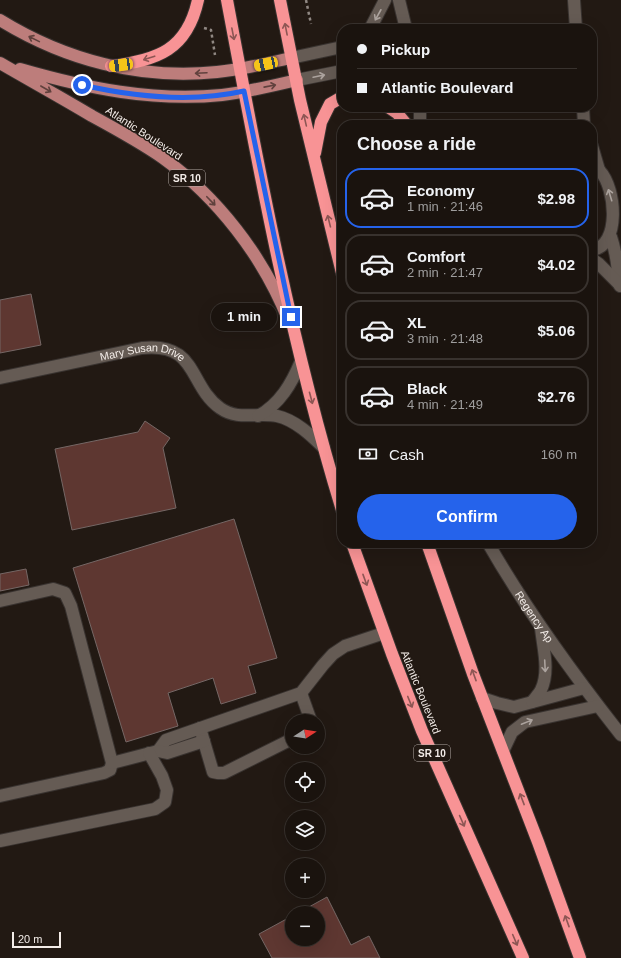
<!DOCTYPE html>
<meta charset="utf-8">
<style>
:root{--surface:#1a130e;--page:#231c17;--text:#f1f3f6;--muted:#9f9e9e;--line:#38322e;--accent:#2563eb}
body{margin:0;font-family:Helvetica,sans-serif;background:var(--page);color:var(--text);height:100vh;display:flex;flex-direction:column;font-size:15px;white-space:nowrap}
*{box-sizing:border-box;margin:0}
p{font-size:13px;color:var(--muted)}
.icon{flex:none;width:22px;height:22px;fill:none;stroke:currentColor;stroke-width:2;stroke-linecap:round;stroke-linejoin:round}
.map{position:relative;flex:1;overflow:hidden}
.details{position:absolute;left:337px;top:120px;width:260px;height:428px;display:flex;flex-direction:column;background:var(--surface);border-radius:16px;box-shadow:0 4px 16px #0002,0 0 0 1px var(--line)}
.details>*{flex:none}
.top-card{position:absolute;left:337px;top:24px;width:260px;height:88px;border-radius:16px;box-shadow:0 4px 16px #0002,0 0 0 1px var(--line);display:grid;align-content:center;height:88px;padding:0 20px;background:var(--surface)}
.needle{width:26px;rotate:78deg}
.tools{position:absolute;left:285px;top:714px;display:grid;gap:8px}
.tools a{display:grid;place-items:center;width:40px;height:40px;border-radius:50%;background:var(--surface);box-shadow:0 4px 16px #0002,0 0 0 1px var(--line);font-size:20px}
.scale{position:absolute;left:12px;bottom:10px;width:49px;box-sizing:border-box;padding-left:4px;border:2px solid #f2ebe7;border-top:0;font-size:11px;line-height:14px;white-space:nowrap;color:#f2ebe7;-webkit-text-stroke:3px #221913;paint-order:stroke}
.end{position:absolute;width:18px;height:18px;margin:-9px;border:5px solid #2563eb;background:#fff;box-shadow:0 0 0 2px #fff}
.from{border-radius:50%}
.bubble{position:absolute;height:28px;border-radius:14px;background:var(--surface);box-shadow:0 4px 16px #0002,0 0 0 1px var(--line);font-size:13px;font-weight:800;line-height:28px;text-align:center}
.car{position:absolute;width:12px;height:24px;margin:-12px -6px;border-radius:5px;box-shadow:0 0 3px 1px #0007;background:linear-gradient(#f5c518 24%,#345 0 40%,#f5c518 0 76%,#345 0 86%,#f5c518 0)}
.top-card b{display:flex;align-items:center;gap:14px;height:38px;font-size:15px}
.top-card b+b{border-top:1px solid var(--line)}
.top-card i{width:10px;height:10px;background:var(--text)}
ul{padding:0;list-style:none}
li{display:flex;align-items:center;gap:12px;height:60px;margin:0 8px 6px;padding:0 12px;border:2px solid var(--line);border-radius:16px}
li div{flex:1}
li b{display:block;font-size:15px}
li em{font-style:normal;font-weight:800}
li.on{border-color:var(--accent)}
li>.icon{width:36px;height:36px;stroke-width:1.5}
h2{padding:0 20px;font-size:18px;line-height:48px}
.pay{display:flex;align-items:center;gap:10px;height:44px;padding:0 20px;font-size:15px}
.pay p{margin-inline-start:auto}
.button{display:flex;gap:8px;margin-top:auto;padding:8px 20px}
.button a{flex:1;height:46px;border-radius:24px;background:var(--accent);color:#fff;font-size:16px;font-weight:800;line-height:46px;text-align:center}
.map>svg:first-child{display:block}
.building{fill:#5e3731;stroke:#756765}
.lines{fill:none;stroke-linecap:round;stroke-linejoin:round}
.minor-casing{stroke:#393330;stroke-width:14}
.major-casing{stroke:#393330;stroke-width:14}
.highway-casing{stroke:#393330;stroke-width:14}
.path{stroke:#908883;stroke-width:2.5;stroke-dasharray:3 3;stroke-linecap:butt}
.minor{stroke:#655b54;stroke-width:12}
.major{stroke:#bd7d7b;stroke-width:12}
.highway{stroke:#f89395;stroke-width:12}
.oneway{stroke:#aca39e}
.oneway2{stroke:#8d5654}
.oneway3{stroke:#60413d}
.route{stroke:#2563eb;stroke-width:5}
.labels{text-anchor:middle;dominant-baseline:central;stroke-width:3;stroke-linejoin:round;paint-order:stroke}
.shield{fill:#221913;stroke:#b4aca7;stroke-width:1}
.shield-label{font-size:10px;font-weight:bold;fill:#f2ebe7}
.street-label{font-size:11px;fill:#f2ebe7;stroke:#221913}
</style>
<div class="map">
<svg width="621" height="958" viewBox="0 0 621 958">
<rect width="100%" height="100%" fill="#221913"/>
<path class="building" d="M 31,294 L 41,345 L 0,353 L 0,300 Z
M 145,421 L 170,438 L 163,448 L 176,508 L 72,530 L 55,449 L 138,432 Z
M 234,519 L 277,658 L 248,666 L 256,693 L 221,704 L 213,678 L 168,693 L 178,726 L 126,742 L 73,568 Z
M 26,569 L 29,585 L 0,591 L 0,574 Z
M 327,897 L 351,945 L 369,936 L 380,958 L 272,958 L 259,934 L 292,916 L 292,939 L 318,939 L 318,913 L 298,913 Z"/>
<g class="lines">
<defs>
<g id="minor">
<path d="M 399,0 L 406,29"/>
<path d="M 574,0 L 576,29"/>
<path d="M 370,29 L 385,0"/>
<path d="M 291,58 L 342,47"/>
<path d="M 297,80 L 342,71"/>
<path d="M 420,107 L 420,125"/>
<path d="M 583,107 L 584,125"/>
<path d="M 592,146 L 599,170"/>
<path d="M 592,166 C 595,168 598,169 600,171 C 616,188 621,246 592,250"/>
<path d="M 611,237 C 616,252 618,268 619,284"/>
<path d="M 592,259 L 599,264 L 619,284 L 620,286"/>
<path id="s1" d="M 0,378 L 142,348 C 198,342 188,385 220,408 C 238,421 257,412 277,416 C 295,420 311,435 324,448"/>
<path d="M 258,416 C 280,404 292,383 301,361"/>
<path id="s2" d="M 488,543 C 527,611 573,674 621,735"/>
<path d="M 0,601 L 53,589 L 65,593 L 71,606 L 112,763 L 110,770 L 104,773 L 0,796"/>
<path d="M 301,693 L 311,721"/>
<path d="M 482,698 L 497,703 L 514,707 L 584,688"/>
<path d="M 532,702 C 535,698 539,694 541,690 C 550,671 543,648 541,628"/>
<path d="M 200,728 L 213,772 L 218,773 L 224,773 L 292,739"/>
<path d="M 158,751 L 166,740 L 301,693 L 323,665 L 333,654 L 345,646 L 384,633"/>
<path d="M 503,751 L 512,732 L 525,722 L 598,706"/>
<path d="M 112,763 L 158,751 L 167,753 L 204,741"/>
<path d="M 0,841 L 155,809 L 165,802 L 167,790 L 162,776 L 149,753"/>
</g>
<path id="major" d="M 0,20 C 65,60 140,80 217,72 C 242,70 267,63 291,58
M 0,63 C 31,81 62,98 92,116 C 116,129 140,142 163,158 C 217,197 263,256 288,319
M 20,69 C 86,88 153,102 222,95 C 247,92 272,86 297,80"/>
<path id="highway" d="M 227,0 C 259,171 291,343 342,510
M 280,0 L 300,100 L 342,273
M 111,66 C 158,60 187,50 198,0
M 388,107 L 397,113 L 407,125
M 315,153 L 321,122 L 330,104 L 342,97
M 352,543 L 392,654 L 422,731 L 523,958
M 427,543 L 473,674 L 538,842 L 580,958"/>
</defs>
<use href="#minor" class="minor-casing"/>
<use href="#major" class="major-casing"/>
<use href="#highway" class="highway-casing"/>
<path class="path" d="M 306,0 L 311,24
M 204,28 L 211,30 L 215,55"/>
<use href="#minor" class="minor"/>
<use href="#major" class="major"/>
<use href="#highway" class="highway"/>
</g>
<defs><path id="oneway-shaft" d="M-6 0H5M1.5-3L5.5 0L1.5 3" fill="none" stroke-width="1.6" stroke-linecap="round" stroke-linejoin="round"/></defs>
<g class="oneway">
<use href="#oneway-shaft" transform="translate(378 15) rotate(119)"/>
<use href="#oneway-shaft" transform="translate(319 76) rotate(-12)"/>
<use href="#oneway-shaft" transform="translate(610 195) rotate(-107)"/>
<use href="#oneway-shaft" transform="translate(545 666) rotate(87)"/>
<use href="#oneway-shaft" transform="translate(527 722) rotate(-22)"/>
</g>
<g class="oneway2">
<use href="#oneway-shaft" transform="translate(286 29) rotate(-101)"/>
<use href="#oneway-shaft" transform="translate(233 34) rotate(79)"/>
<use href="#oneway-shaft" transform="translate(149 58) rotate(162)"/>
<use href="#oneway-shaft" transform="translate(305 120) rotate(-103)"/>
<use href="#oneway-shaft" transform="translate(329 221) rotate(-104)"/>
<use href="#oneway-shaft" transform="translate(311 398) rotate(75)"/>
<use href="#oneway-shaft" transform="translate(365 580) rotate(70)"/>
<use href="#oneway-shaft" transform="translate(474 675) rotate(-110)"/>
<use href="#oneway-shaft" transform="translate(410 702) rotate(68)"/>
<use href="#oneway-shaft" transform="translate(522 799) rotate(-111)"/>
<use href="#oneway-shaft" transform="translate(462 821) rotate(66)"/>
<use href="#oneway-shaft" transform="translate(567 921) rotate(-110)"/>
<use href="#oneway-shaft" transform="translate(515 940) rotate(67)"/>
</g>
<g class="oneway3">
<use href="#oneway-shaft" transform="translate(34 39) rotate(-154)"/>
<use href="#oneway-shaft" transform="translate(201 73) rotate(177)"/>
<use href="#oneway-shaft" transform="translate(270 86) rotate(-11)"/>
<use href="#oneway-shaft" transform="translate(46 89) rotate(30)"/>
<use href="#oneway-shaft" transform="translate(211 201) rotate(46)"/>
</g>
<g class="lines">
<path class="route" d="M 82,85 C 135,97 191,103 244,91 L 291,317"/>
</g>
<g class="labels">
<g class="shield">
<rect x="169" y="170" width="36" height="16" rx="3"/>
<rect x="414" y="745" width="36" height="16" rx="3"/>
</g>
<g class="shield-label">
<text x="187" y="178">SR 10</text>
<text x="432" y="753">SR 10</text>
</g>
<g class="street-label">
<text transform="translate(144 133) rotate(33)">Atlantic Boulevard</text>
<text stroke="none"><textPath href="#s1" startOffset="146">Mary Susan Drive</textPath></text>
<text stroke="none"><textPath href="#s2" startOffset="87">Regency Ap</textPath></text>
<text transform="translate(421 692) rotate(68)">Atlantic Boulevard</text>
</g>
</g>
</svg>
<div class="tools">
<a><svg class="needle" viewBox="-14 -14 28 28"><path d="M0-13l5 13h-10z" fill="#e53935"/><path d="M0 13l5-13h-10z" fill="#9f9e9e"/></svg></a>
<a><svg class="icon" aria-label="locate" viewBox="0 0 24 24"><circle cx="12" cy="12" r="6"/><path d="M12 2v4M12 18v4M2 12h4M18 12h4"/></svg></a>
<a><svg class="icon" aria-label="layers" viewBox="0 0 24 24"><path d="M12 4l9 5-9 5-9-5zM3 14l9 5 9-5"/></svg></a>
<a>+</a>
<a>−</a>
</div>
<div class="scale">20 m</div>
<i class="end from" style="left:82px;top:85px"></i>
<i class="end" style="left:291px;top:317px"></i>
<div class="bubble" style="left:211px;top:303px;width:66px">1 min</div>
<i class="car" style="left:266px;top:64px;rotate:258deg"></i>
<i class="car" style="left:121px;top:65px;rotate:262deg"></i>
<div class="top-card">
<b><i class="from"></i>Pickup</b>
<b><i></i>Atlantic Boulevard</b>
</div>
<section class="details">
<h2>Choose a ride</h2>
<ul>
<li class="on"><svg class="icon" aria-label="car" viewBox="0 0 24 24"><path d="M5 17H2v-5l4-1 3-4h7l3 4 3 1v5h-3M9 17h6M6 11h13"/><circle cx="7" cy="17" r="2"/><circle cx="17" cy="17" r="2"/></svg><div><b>Economy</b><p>1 min · 21:46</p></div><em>$2.98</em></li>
<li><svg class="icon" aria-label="car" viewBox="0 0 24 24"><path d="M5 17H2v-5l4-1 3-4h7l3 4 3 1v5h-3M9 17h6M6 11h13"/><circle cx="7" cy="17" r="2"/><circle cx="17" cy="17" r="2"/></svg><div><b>Comfort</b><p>2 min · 21:47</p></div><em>$4.02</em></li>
<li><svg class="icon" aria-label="car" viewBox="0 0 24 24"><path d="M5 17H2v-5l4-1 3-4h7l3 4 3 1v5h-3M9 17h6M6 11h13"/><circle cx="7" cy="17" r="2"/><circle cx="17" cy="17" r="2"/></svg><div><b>XL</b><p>3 min · 21:48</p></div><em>$5.06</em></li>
<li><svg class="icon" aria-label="car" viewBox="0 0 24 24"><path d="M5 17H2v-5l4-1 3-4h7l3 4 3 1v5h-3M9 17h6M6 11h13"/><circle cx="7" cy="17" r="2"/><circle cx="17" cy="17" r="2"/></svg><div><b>Black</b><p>4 min · 21:49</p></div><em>$2.76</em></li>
</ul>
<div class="pay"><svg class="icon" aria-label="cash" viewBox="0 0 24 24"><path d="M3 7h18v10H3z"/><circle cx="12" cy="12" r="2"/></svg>Cash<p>160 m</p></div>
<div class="button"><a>Confirm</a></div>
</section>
</div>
